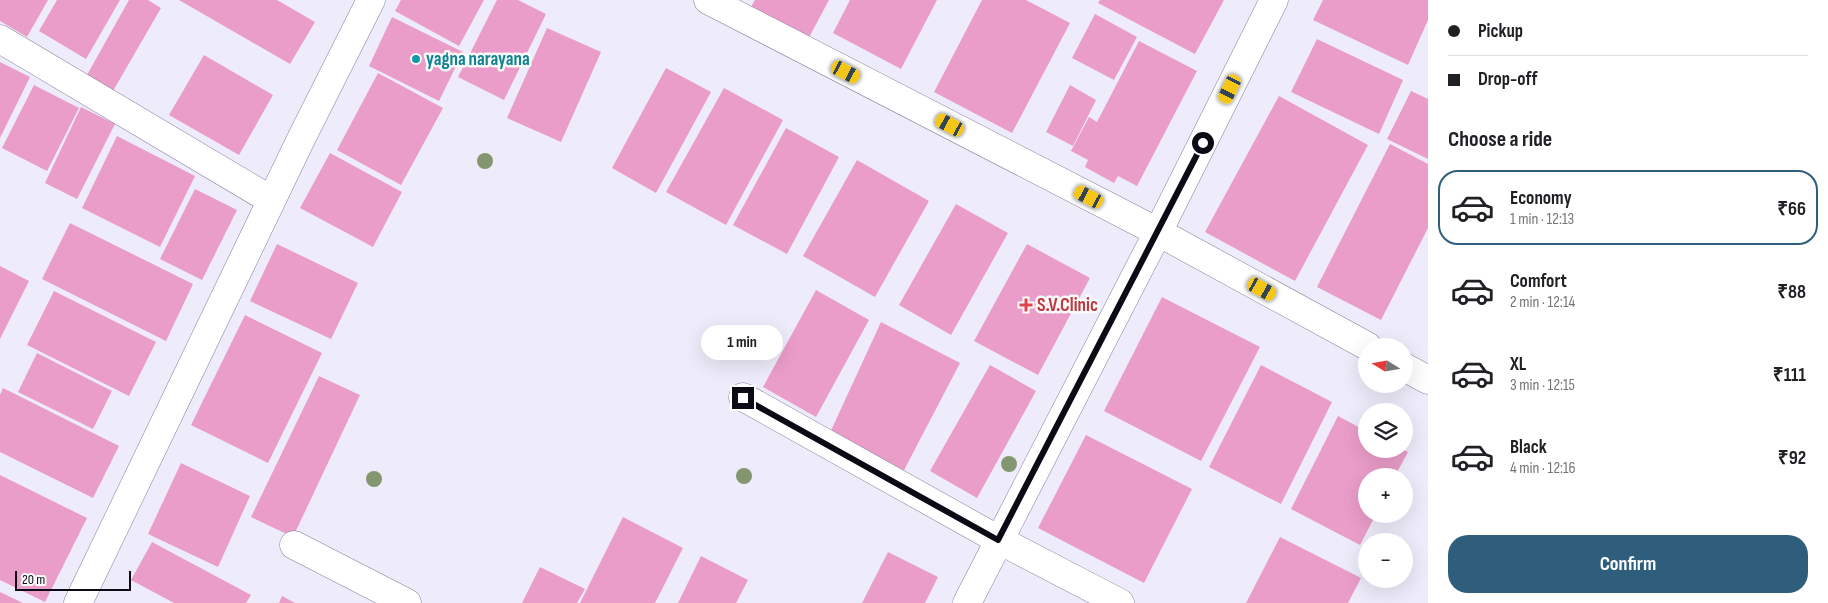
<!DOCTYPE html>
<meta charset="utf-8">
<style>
:root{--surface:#fff;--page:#f2f2f2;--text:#202124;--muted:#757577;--line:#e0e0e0;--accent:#2f5e7d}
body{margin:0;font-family:"Sofia Sans Condensed",sans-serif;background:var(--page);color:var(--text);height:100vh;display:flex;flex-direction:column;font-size:19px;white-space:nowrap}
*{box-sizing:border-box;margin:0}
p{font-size:16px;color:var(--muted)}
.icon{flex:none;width:28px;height:28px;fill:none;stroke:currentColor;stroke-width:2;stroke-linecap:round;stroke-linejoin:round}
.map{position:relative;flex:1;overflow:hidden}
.panel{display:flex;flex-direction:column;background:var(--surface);width:400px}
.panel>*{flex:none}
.banner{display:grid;align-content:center;height:110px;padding:0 20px;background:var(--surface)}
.needle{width:32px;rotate:281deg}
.buttons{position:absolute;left:1358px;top:338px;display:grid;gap:10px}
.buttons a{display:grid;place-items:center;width:55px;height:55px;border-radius:50%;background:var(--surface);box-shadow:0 5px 20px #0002;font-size:25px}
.scale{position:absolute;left:15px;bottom:12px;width:116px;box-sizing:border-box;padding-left:5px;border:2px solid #0c0a15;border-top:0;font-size:14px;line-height:18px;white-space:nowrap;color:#0c0a15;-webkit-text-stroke:4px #fbfbfb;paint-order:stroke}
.end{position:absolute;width:22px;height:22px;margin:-11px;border:6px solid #0c0a15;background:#fff;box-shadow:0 0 0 2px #fff}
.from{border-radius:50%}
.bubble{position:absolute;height:35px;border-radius:18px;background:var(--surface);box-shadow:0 5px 20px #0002;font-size:16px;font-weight:700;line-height:35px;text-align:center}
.car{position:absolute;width:15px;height:30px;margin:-15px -8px;border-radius:6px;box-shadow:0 0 4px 1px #0007;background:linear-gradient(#f5c518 24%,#345 0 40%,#f5c518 0 76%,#345 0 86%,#f5c518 0)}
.banner b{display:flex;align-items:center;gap:18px;height:48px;font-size:19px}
.banner b+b{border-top:1px solid var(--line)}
.banner i{width:12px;height:12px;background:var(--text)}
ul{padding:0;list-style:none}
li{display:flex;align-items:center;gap:15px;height:75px;margin:0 10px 8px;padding:0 10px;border:2px solid transparent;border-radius:20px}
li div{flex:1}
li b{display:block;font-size:19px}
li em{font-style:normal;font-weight:700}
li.active{border-color:var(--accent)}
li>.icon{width:45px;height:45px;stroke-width:1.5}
h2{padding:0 20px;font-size:22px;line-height:60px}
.button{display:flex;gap:10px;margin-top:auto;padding:10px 20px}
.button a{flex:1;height:58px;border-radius:20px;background:var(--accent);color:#fff;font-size:20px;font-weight:700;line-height:58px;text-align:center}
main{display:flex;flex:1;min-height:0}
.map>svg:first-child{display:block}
.building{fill:#ea9dc9}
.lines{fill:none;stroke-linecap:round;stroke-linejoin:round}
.minor-casing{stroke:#867f9f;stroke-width:29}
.minor{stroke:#fff;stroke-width:28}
.tree{fill:#839670}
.route{stroke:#0c0a15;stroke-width:6}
.culture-dot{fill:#0f9aa8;stroke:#fbfbfb;stroke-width:2}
.health-dot{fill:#e0444e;stroke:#fbfbfb;stroke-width:2}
.labels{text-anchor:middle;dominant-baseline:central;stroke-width:5;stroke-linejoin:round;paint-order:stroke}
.culture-label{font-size:19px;font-weight:bold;fill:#0d838f;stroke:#fbfbfb;text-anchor:start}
.health-label{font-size:19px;font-weight:bold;fill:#be3a42;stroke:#fbfbfb;text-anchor:start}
</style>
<main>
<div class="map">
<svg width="1428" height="603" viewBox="0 0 1428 603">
<rect width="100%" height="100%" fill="#eeecfa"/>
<path class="building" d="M 0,0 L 48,0 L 27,37 L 0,21 Z
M 57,0 L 120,0 L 86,59 L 39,31 Z
M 129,0 L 148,0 L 161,8 L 109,98 L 83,82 Z
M 179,0 L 277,0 L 315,22 L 290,64 Z
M 401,0 L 484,0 L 459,46 L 395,11 Z
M 497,0 L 518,0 L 546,14 L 504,100 L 458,77 Z
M 755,0 L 829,0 L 806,43 L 748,12 Z
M 850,0 L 937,0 L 901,69 L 833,33 Z
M 982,0 L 1026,0 L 1070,23 L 1012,133 L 934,92 Z
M 1100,0 L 1224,0 L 1195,54 L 1098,3 Z
M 1323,0 L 1428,0 L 1428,20 L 1408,65 L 1313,20 Z
M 1095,14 L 1137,37 L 1114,80 L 1072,58 Z
M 392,17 L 463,52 L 439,101 L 369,66 Z
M 547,28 L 601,52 L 561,142 L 507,118 Z
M 1317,39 L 1403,80 L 1379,134 L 1291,92 Z
M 1139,41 L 1197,71 L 1137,186 L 1118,176 L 1114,183 L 1085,167 L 1088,160 L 1071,151 L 1089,117 L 1097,122 Z
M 204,55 L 273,95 L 239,155 L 169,115 Z
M 0,62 L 30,77 L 0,138 Z
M 666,68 L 711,92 L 656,193 L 612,168 Z
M 378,73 L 443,108 L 401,185 L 337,150 Z
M 34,85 L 79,108 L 47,171 L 2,148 Z
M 1070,85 L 1096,100 L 1073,146 L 1046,132 Z
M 724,88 L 783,120 L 726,225 L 666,192 Z
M 1411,91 L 1428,99 L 1428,159 L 1387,139 Z
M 1279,96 L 1368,145 L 1295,281 L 1205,232 Z
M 81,107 L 115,124 L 77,199 L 45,183 Z
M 786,128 L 839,157 L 787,254 L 733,225 Z
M 117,136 L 195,176 L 160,247 L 82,208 Z
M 1390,144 L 1428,164 L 1428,228 L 1381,320 L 1317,287 Z
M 330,153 L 402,192 L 373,247 L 300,208 Z
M 857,160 L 929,201 L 875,297 L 803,256 Z
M 195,189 L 237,210 L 202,280 L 160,259 Z
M 956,204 L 1008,233 L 951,335 L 899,305 Z
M 70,223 L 193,284 L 166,341 L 42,279 Z
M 277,244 L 358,283 L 331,339 L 250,301 Z
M 1027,244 L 1090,278 L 1038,375 L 974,341 Z
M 0,266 L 29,281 L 0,339 Z
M 816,290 L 869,320 L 816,417 L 763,387 Z
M 54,291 L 156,342 L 129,396 L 27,345 Z
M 1162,297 L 1260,347 L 1201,461 L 1104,411 Z
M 245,315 L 322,353 L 268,463 L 191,425 Z
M 881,322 L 960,363 L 902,474 L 828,437 Z
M 37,353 L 112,391 L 93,429 L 18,392 Z
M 990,365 L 1036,391 L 977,498 L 930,471 Z
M 1261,365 L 1332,402 L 1281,504 L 1209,467 Z
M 319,376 L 360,395 L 293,537 L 251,517 Z
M 3,388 L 119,446 L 93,498 L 0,452 L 0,395 Z
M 1338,416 L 1366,431 L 1366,449 L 1402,449 L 1408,452 L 1395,476 L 1366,476 L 1366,514 L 1376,514 L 1360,545 L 1291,509 Z
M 1086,435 L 1192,489 L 1144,583 L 1038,528 Z
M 181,463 L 250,496 L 218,567 L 148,534 Z
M 0,475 L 87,518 L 45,602 L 0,580 Z
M 623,517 L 683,548 L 655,603 L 580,603 Z
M 1280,537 L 1361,578 L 1348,603 L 1246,603 Z
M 152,542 L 251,595 L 246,603 L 174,603 L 131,580 Z
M 888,552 L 938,577 L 925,603 L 862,603 Z
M 701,556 L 748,580 L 736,603 L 678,603 Z
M 540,567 L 585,589 L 577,603 L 522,603 Z
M 0,592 L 23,603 L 0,603 Z
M 282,596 L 295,603 L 279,603 Z"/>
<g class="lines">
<defs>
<path id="minor" d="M 708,0 L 1158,232 L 1367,346
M 0,39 L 271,200
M 1404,367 L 1428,380
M 743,397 L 999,540 L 1120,603
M 294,545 L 407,603
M 78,603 L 302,137 L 371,0
M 967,603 L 1158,232 L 1274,0"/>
</defs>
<use href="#minor" class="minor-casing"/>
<use href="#minor" class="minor"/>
</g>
<g class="tree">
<circle cx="485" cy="161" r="8"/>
<circle cx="1009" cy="464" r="8"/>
<circle cx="744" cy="476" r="8"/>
<circle cx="374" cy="479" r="8"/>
</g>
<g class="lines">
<path class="route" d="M 743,398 L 998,540 L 1203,143"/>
</g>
<circle class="culture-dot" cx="416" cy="59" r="5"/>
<path class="health-dot" d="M1023.5 297.5h5v5h5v5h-5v5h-5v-5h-5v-5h5z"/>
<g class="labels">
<g class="culture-label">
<text x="426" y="59">yagna narayana</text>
</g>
<g class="health-label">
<text x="1037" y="305">S.V.Clinic</text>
</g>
</g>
</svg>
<div class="buttons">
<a><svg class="needle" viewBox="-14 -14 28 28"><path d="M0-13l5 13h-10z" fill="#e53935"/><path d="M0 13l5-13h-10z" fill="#757577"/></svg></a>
<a><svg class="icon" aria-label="layers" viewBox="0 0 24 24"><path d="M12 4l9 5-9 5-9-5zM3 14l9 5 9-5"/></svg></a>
<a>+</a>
<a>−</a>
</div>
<div class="scale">20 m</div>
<i class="end from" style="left:1203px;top:143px"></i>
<i class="end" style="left:743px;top:398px"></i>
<div class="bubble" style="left:701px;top:325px;width:82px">1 min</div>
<i class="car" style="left:846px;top:72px;rotate:117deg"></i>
<i class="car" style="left:1230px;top:89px;rotate:206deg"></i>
<i class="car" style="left:950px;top:125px;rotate:298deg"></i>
<i class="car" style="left:1089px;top:197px;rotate:297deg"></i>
<i class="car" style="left:1262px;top:289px;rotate:119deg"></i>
</div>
<section class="panel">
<div class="banner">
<b><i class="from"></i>Pickup</b>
<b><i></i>Drop-off</b>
</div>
<h2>Choose a ride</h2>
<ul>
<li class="active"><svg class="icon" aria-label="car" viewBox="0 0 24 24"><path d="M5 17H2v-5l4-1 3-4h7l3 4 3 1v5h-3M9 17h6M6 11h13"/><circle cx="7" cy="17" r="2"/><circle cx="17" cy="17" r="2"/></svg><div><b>Economy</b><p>1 min · 12:13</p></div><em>₹66</em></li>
<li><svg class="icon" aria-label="car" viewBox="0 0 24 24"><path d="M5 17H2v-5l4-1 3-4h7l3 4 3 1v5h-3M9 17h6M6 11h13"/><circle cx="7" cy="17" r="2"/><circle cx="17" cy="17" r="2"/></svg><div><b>Comfort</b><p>2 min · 12:14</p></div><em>₹88</em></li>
<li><svg class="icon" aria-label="car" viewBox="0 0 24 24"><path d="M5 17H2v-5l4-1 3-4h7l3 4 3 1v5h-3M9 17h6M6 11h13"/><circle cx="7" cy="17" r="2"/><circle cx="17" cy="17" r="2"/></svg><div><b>XL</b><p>3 min · 12:15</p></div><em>₹111</em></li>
<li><svg class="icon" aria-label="car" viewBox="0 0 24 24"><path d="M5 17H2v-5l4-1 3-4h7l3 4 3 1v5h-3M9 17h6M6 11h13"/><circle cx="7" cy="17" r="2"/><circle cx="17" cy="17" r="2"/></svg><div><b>Black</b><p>4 min · 12:16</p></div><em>₹92</em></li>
</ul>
<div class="button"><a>Confirm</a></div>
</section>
</main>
